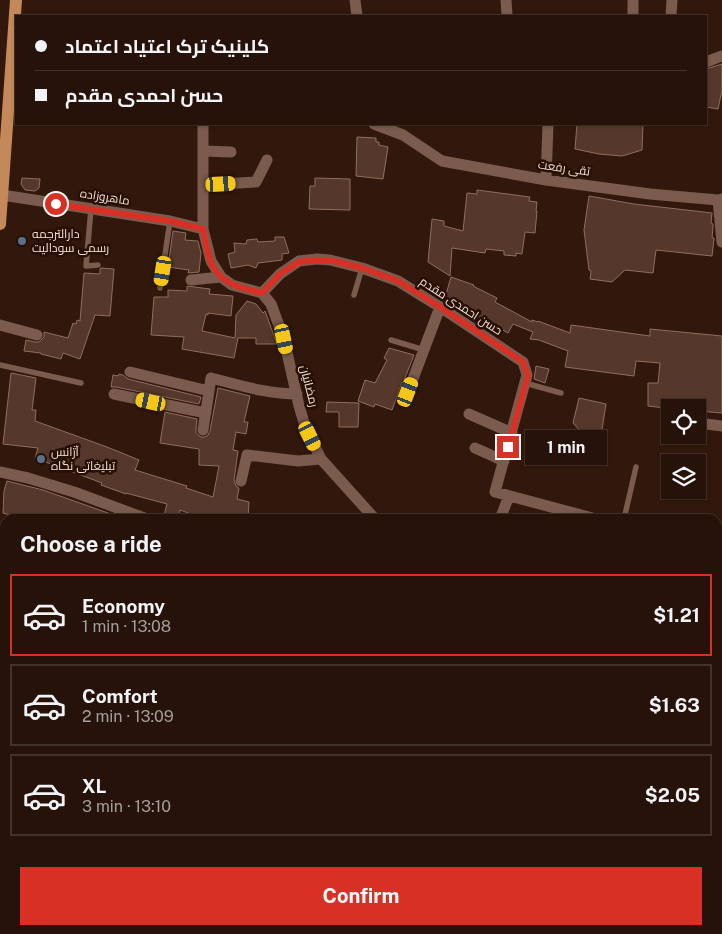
<!DOCTYPE html>
<meta charset="utf-8">
<style>
:root{--surface:#261209;--page:#322017;--text:#f1f3f6;--muted:#a49e9c;--line:#42322a;--accent:#d93025}
body{margin:0;font-family:"Public Sans",Cairo,sans-serif;background:var(--page);color:var(--text);height:100vh;display:flex;flex-direction:column;font-size:19px;white-space:nowrap}
*{box-sizing:border-box;margin:0}
p{font-size:16px;color:var(--muted)}
.icon{flex:none;width:28px;height:28px;fill:none;stroke:currentColor;stroke-width:2;stroke-linecap:round;stroke-linejoin:round}
.map{position:relative;flex:1;overflow:hidden}
.sheet{position:absolute;left:0px;top:514px;width:722px;height:421px;display:flex;flex-direction:column;background:var(--surface);border-radius:15px 15px 0 0;box-shadow:0 1px 4px #0004,0 0 0 1px var(--line)}
.sheet>*{flex:none}
.top-card{position:absolute;left:15px;top:15px;width:692px;height:110px;border-radius:0px;box-shadow:0 1px 4px #0004,0 0 0 1px var(--line);display:grid;align-content:center;height:110px;padding:0 20px;background:var(--surface)}
.fabs{position:absolute;left:661px;top:399px;display:grid;gap:10px}
.fabs a{display:grid;place-items:center;width:45px;height:45px;border-radius:0px;background:var(--surface);box-shadow:0 1px 4px #0004,0 0 0 1px var(--line);font-size:25px}
.end{position:absolute;width:22px;height:22px;margin:-11px;border:6px solid #d93025;background:#fff;box-shadow:0 0 0 2px #fff}
.from{border-radius:50%}
.bubble{position:absolute;height:35px;border-radius:0px;background:var(--surface);box-shadow:0 1px 4px #0004,0 0 0 1px var(--line);font-size:16px;font-weight:700;line-height:35px;text-align:center}
.car{position:absolute;width:15px;height:30px;margin:-15px -8px;border-radius:6px;box-shadow:0 0 4px 1px #0007;background:linear-gradient(#f5c518 24%,#345 0 40%,#f5c518 0 76%,#345 0 86%,#f5c518 0)}
.top-card b{display:flex;align-items:center;gap:18px;height:48px;font-size:19px}
.top-card b+b{border-top:1px solid var(--line)}
.top-card i{width:12px;height:12px;background:var(--text)}
ul{padding:0;list-style:none}
li{display:flex;align-items:center;gap:15px;height:82px;margin:0 10px 8px;padding:0 10px;border:2px solid var(--line);border-radius:0px}
li div{flex:1}
li b{display:block;font-size:19px}
li em{font-style:normal;font-weight:700}
li.active{border-color:var(--accent)}
li>.icon{width:45px;height:45px;stroke-width:1.5}
h2{padding:0 20px;font-size:22px;line-height:60px}
.cta{display:flex;gap:10px;margin-top:auto;padding:10px 20px}
.cta a{flex:1;height:58px;border-radius:0px;background:var(--accent);color:#fff;font-size:20px;font-weight:700;line-height:58px;text-align:center}
.map>svg:first-child{display:block}
.building{fill:#55382b;stroke:#8e6e5f}
.lines{fill:none;stroke-linecap:round;stroke-linejoin:round}
.lane{stroke:#7a5b4d;stroke-width:5.5}
.street{stroke:#7a5b4d;stroke-width:11}
.secondary{stroke:#9f7254;stroke-width:12}
.primary{stroke:#c4895b;stroke-width:12}
.route{stroke:#d93025;stroke-width:6}
.service-dot{fill:#5c6f8a;stroke:#270f04;stroke-width:2}
.labels{text-anchor:middle;dominant-baseline:central;stroke-width:5;stroke-linejoin:round;paint-order:stroke}
.street-label{font-size:12px;fill:#f3e1d9;stroke:#270f04}
.poi-label{font-size:12px;fill:#f3e1d9;stroke:#270f04;text-anchor:start}
</style>
<div class="map">
<svg width="722" height="934" viewBox="0 0 722 934">
<rect width="100%" height="100%" fill="#32180c"/>
<path class="building" d="M 722,64 L 722,90 L 718,109 L 706,107 L 706,69 Z
M 577,124 L 643,124 L 642,150 L 622,156 L 599,154 L 575,149 Z
M 357,137 L 376,138 L 376,142 L 379,142 L 379,145 L 388,147 L 383,179 L 356,176 Z
M 22,178 L 40,179 L 39,188 L 35,191 L 25,190 L 21,184 Z
M 315,178 L 350,179 L 350,210 L 309,209 L 310,186 L 315,186 Z
M 477,190 L 530,197 L 529,201 L 537,202 L 536,211 L 537,211 L 535,233 L 525,232 L 522,254 L 516,253 L 516,256 L 504,255 L 504,251 L 486,249 L 485,253 L 452,248 L 450,276 L 428,262 L 432,219 L 444,221 L 444,226 L 463,231 L 467,193 L 477,194 Z
M 589,196 L 634,204 L 712,213 L 711,223 L 713,224 L 713,227 L 712,238 L 714,238 L 714,239 L 712,256 L 656,250 L 653,273 L 625,270 L 612,282 L 590,279 L 591,271 L 589,270 L 584,230 Z
M 173,231 L 186,233 L 185,240 L 198,241 L 201,253 L 199,272 L 188,273 L 189,270 L 168,267 Z
M 275,237 L 284,237 L 289,253 L 282,254 L 282,260 L 258,263 L 256,268 L 248,265 L 231,268 L 228,254 L 235,252 L 234,243 L 246,244 L 247,240 L 257,239 L 258,242 L 275,241 Z
M 101,268 L 114,269 L 110,316 L 95,315 L 80,359 L 63,353 L 61,359 L 41,354 L 41,353 L 24,351 L 26,340 L 35,342 L 39,342 L 44,337 L 44,332 L 68,338 L 73,323 L 76,324 L 77,320 L 80,321 L 84,273 L 100,274 L 100,269 Z
M 451,277 L 474,285 L 473,286 L 497,298 L 495,302 L 532,322 L 532,320 L 538,322 L 538,321 L 570,333 L 571,325 L 650,336 L 650,329 L 722,336 L 722,413 L 698,411 L 698,408 L 665,408 L 648,406 L 648,383 L 658,383 L 660,363 L 636,361 L 634,376 L 565,367 L 568,351 L 539,340 L 530,339 L 533,332 L 513,324 L 508,333 L 445,298 Z
M 187,286 L 210,289 L 209,294 L 233,296 L 231,316 L 208,313 L 208,315 L 206,314 L 202,331 L 235,338 L 236,315 L 247,301 L 256,304 L 263,313 L 265,311 L 277,344 L 256,344 L 256,338 L 238,338 L 234,358 L 182,349 L 184,337 L 151,335 L 154,297 L 168,297 L 168,290 L 187,291 Z
M 389,348 L 414,355 L 403,383 L 402,382 L 392,410 L 375,404 L 374,407 L 358,401 L 365,380 L 375,383 L 387,360 L 384,358 Z
M 536,366 L 549,369 L 545,383 L 534,379 Z
M 11,373 L 36,378 L 32,410 L 36,410 L 35,421 L 107,447 L 139,460 L 135,470 L 187,486 L 186,488 L 213,497 L 219,466 L 199,465 L 199,449 L 160,443 L 165,412 L 197,419 L 196,429 L 196,433 L 201,437 L 205,437 L 208,435 L 210,431 L 218,388 L 250,396 L 244,422 L 248,422 L 246,434 L 236,432 L 233,450 L 238,451 L 234,480 L 236,486 L 239,488 L 237,499 L 249,502 L 248,519 L 213,519 L 200,514 L 199,517 L 180,510 L 178,519 L 164,515 L 167,504 L 126,493 L 126,494 L 101,485 L 102,483 L 35,458 L 38,448 L 3,444 Z
M 119,374 L 123,375 L 128,379 L 201,397 L 199,404 L 116,387 L 111,387 L 113,375 L 118,376 Z
M 579,398 L 606,404 L 601,436 L 581,432 L 573,423 Z
M 327,402 L 359,403 L 358,427 L 339,427 L 339,412 L 326,412 Z
M 7,481 L 43,490 L 125,519 L 24,519 L 3,513 L 4,491 Z"/>
<g class="lines">
<path class="lane" d="M 91,209 L 86,266 L 98,265
M 160,288 L 170,221
M 354,295 L 362,268
M 391,340 L 424,350
M 0,365 L 81,383
M 525,383 L 561,393
M 624,519 L 636,467
M 0,698 L 5,703
M 0,732 L 5,731"/>
<path class="street" d="M 355,0 L 357,16
M 506,0 L 507,15
M 633,16 L 633,0
M 671,16 L 672,0
M 706,62 L 722,56
M 203,124 L 203,229 L 211,261 L 221,277 L 232,285 L 262,293 L 271,304 L 284,339 L 299,406 L 305,426 L 321,459 L 375,519
M 374,124 L 403,135 L 442,161 L 546,180 L 650,194 L 718,200 L 722,199
M 203,151 L 231,152
M 546,180 L 548,124
M 203,185 L 256,182 L 267,160
M 2,195 L 170,221 L 203,229
M 718,200 L 722,242
M 191,280 L 221,277
M 262,293 L 280,274 L 299,261 L 317,259 L 330,260 L 362,268 L 398,281 L 440,307 L 523,362 L 527,375 L 495,492 L 596,519
M 0,325 L 37,335
M 130,372 L 209,391
M 408,392 L 440,307
M 114,394 L 206,413
M 469,414 L 512,433
M 698,423 L 722,426
M 203,430 L 211,378 C 239,385 267,394 297,394
M 475,448 L 504,461
M 0,472 L 28,478 L 74,492 L 147,519
M 241,481 L 247,455 L 298,461 L 321,459
M 500,519 L 509,496
M 718,552 L 722,553
M 0,684 L 5,686
M 718,709 L 722,711
M 0,861 L 5,863
M 155,930 L 164,934
M 297,930 L 305,933
M 282,934 L 282,930
M 420,934 L 421,930
M 507,934 L 508,930
M 605,934 L 605,930"/>
<path class="secondary" d="M 0,534 L 5,536
M 718,778 L 722,779"/>
<path class="primary" d="M 0,224 L 16,0"/>
</g>
<g class="lines">
<path class="route" d="M 56,204 L 170,221 L 203,229 C 205,239 207,251 210,260 C 219,284 240,288 262,293 L 280,274 L 299,262 L 316,260 L 330,260 L 362,268 L 398,281 L 440,307 L 523,362 L 528,376 L 508,447"/>
</g>
<g class="service-dot">
<circle cx="22" cy="241" r="5"/>
<circle cx="41" cy="459" r="5"/>
</g>
<g class="labels">
<g class="street-label">
<text transform="translate(564 168) rotate(8)">تقی رفعت</text>
<text transform="translate(105 197) rotate(9)">ماهروزاده</text>
<text transform="translate(461 306) rotate(33)">حسن احمدی مقدم</text>
<text transform="translate(309 386) rotate(76)">رمضانیان</text>
</g>
<g class="poi-label">
<text x="32" y="234">دارالترجمه<tspan x="32" dy="14">رسمی سودالیت</tspan></text>
<text x="51" y="452">آژانس<tspan x="51" dy="14">تبلیغاتی نگاه</tspan></text>
</g>
</g>
</svg>
<div class="fabs">
<a><svg class="icon" aria-label="locate" viewBox="0 0 24 24"><circle cx="12" cy="12" r="6"/><path d="M12 2v4M12 18v4M2 12h4M18 12h4"/></svg></a>
<a><svg class="icon" aria-label="layers" viewBox="0 0 24 24"><path d="M12 4l9 5-9 5-9-5zM3 14l9 5 9-5"/></svg></a>
</div>
<i class="end from" style="left:56px;top:204px"></i>
<i class="end" style="left:508px;top:447px"></i>
<div class="bubble" style="left:525px;top:430px;width:82px">1 min</div>
<i class="car" style="left:221px;top:184px;rotate:87deg"></i>
<i class="car" style="left:163px;top:271px;rotate:189deg"></i>
<i class="car" style="left:284px;top:339px;rotate:168deg"></i>
<i class="car" style="left:408px;top:392px;rotate:21deg"></i>
<i class="car" style="left:151px;top:402px;rotate:282deg"></i>
<i class="car" style="left:310px;top:436px;rotate:154deg"></i>
<div class="top-card">
<b><i class="from"></i>کلینیک ترک اعتیاد اعتماد</b>
<b><i></i>حسن احمدی مقدم</b>
</div>
<section class="sheet">
<h2>Choose a ride</h2>
<ul>
<li class="active"><svg class="icon" aria-label="car" viewBox="0 0 24 24"><path d="M5 17H2v-5l4-1 3-4h7l3 4 3 1v5h-3M9 17h6M6 11h13"/><circle cx="7" cy="17" r="2"/><circle cx="17" cy="17" r="2"/></svg><div><b>Economy</b><p>1 min · 13:08</p></div><em>$1.21</em></li>
<li><svg class="icon" aria-label="car" viewBox="0 0 24 24"><path d="M5 17H2v-5l4-1 3-4h7l3 4 3 1v5h-3M9 17h6M6 11h13"/><circle cx="7" cy="17" r="2"/><circle cx="17" cy="17" r="2"/></svg><div><b>Comfort</b><p>2 min · 13:09</p></div><em>$1.63</em></li>
<li><svg class="icon" aria-label="car" viewBox="0 0 24 24"><path d="M5 17H2v-5l4-1 3-4h7l3 4 3 1v5h-3M9 17h6M6 11h13"/><circle cx="7" cy="17" r="2"/><circle cx="17" cy="17" r="2"/></svg><div><b>XL</b><p>3 min · 13:10</p></div><em>$2.05</em></li>
</ul>
<div class="cta"><a>Confirm</a></div>
</section>
</div>
